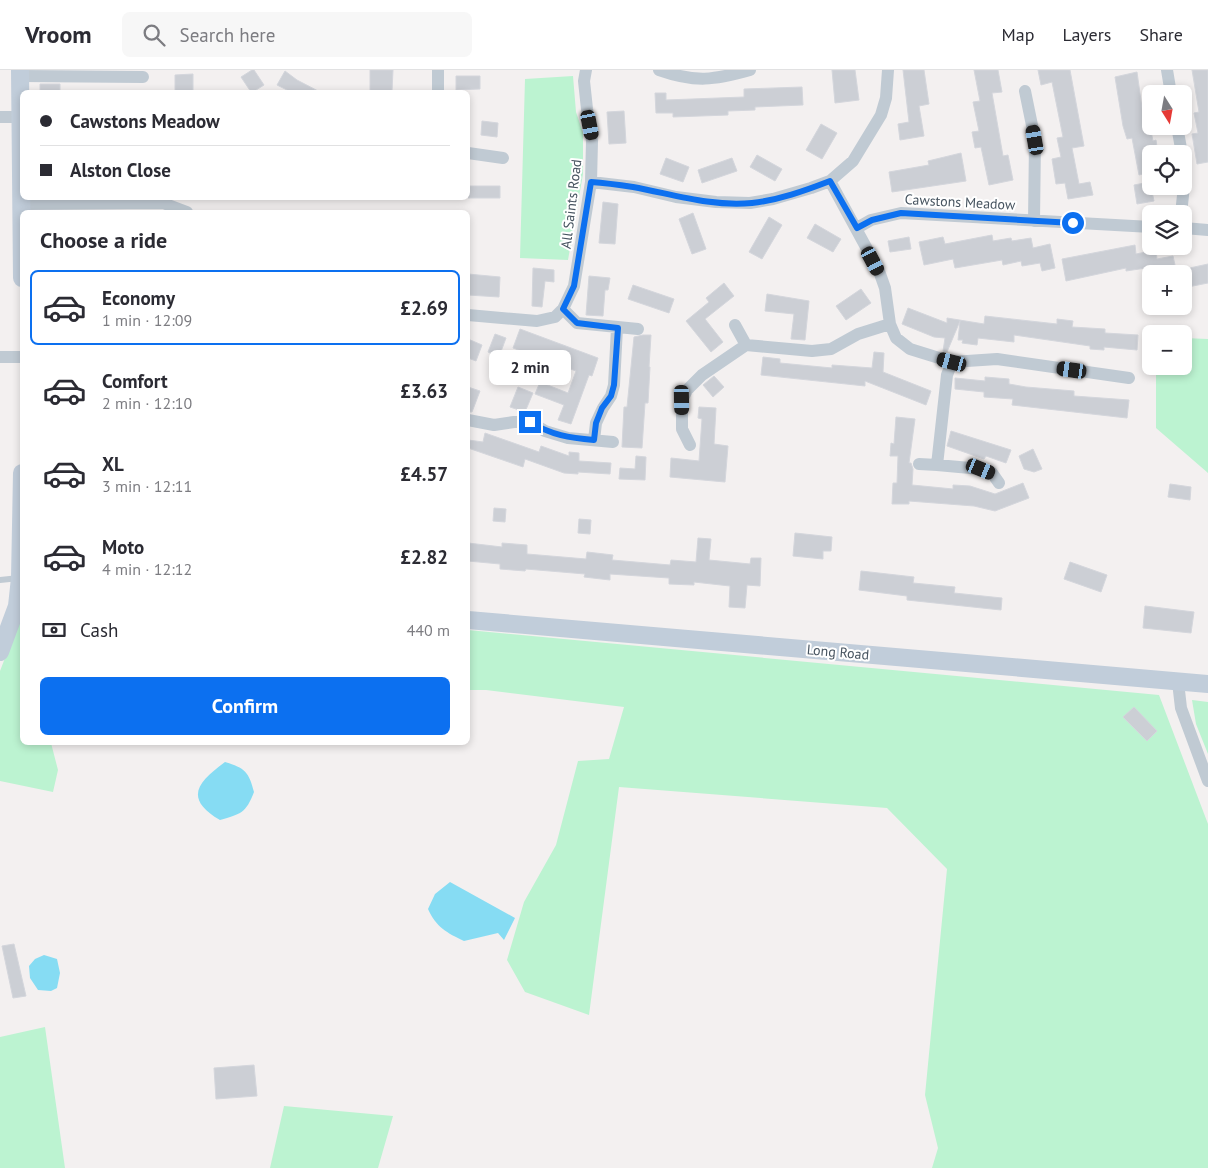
<!DOCTYPE html>
<meta charset="utf-8">
<style>
:root{--surface:#fff;--page:#f7f7f7;--text:#2b2b33;--muted:#7c7c81;--line:#e1e1e2;--accent:#0c70f0}
body{margin:0;font-family:"PT Sans",sans-serif;background:var(--page);color:var(--text);height:100vh;display:flex;flex-direction:column;font-size:19px;white-space:nowrap}
*{box-sizing:border-box;margin:0}
p{font-size:16px;color:var(--muted)}
.icon{flex:none;width:28px;height:28px;fill:none;stroke:currentColor;stroke-width:2;stroke-linecap:round;stroke-linejoin:round}
.map{position:relative;flex:1;overflow:hidden}
.sheet{position:absolute;left:20px;top:140px;width:450px;height:535px;display:flex;flex-direction:column;background:var(--surface);border-radius:8px;box-shadow:0 2px 8px #0003}
.sheet>*{flex:none}
.top-card{position:absolute;left:20px;top:20px;width:450px;height:110px;border-radius:8px;box-shadow:0 2px 8px #0003;display:grid;align-content:center;height:110px;padding:0 20px;background:var(--surface)}
.needle{width:32px;rotate:169deg}
.controls{position:absolute;left:1142px;top:15px;display:grid;gap:10px}
.controls a{display:grid;place-items:center;width:50px;height:50px;border-radius:8px;background:var(--surface);box-shadow:0 2px 8px #0003;font-size:25px}
.end{position:absolute;width:22px;height:22px;margin:-11px;border:6px solid #0c70f0;background:#fff;box-shadow:0 0 0 2px #fff}
.from{border-radius:50%}
.bubble{position:absolute;height:35px;border-radius:8px;background:var(--surface);box-shadow:0 2px 8px #0003;font-size:16px;font-weight:800;line-height:35px;text-align:center}
.car{position:absolute;width:15px;height:30px;margin:-15px -8px;border-radius:6px;box-shadow:0 0 4px 1px #0007;background:linear-gradient(#222 24%,#8ab4d8 0 40%,#222 0 76%,#8ab4d8 0 86%,#222 0)}
.top-card b{display:flex;align-items:center;gap:18px;height:48px;font-size:19px}
.top-card b+b{border-top:1px solid var(--line)}
.top-card i{width:12px;height:12px;background:var(--text)}
ul{padding:0;list-style:none}
li{display:flex;align-items:center;gap:15px;height:75px;margin:0 10px 8px;padding:0 10px;border:2px solid transparent;border-radius:8px}
li div{flex:1}
li b{display:block;font-size:19px}
li em{font-style:normal;font-weight:800}
li.selected{border-color:var(--accent)}
li>.icon{width:45px;height:45px;stroke-width:1.5}
h2{padding:0 20px;font-size:22px;line-height:60px}
.pay{display:flex;align-items:center;gap:12px;height:55px;padding:0 20px;font-size:19px}
.pay p{margin-inline-start:auto}
.action{display:flex;gap:10px;margin-top:auto;padding:10px 20px}
.action a{flex:1;height:58px;border-radius:8px;background:var(--accent);color:#fff;font-size:20px;font-weight:800;line-height:58px;text-align:center}
header{display:flex;align-items:center;gap:30px;box-sizing:border-box;height:70px;padding:0 25px;background:var(--surface);border-bottom:1px solid var(--line)}
header strong{font-size:24px}
nav{display:flex;gap:28px;margin-inline-start:auto;font-size:18px}
.search{width:350px;height:45px;background:var(--page);display:flex;align-items:center;gap:12px;box-sizing:border-box;padding:0 18px;border-radius:8px;color:var(--muted);font-size:19px}
.map>svg:first-child{display:block}
.green{fill:#bcf3d1}
.water{fill:#86dcf3}
.building{fill:#cccfd5;stroke:#d4d6dc}
.lines{fill:none;stroke-linecap:round;stroke-linejoin:round}
.lane{stroke:#c0cad3;stroke-width:6}
.street{stroke:#c0cad3;stroke-width:12}
.secondary{stroke:#c1cdda;stroke-width:18}
.route{stroke:#0c70f0;stroke-width:6}
.labels{text-anchor:middle;dominant-baseline:central;stroke-width:4;stroke-linejoin:round;paint-order:stroke}
.street-label{font-size:14px;fill:#46535f;stroke:#fff}
</style>
<header>
<strong>Vroom</strong>
<div class="search"><svg class="icon" aria-label="search" viewBox="0 0 24 24"><circle cx="10" cy="10" r="6"/><path d="M15 15l6 6"/></svg>Search here</div>
<nav><a>Map</a><a>Layers</a><a>Share</a></nav>
</header>
<div class="map">
<svg width="1208" height="1098" viewBox="0 0 1208 1098">
<rect width="100%" height="100%" fill="#f3f0f0"/>
<path class="green" d="M 573,6 L 576,42 L 583,63 L 583,104 L 568,190 L 520,188 L 525,9 Z
M 1184,268 L 1208,269 L 1208,403 L 1156,358 L 1156,296 L 1184,296 Z
M 22,521 L 22,672 L 51,673 L 58,700 L 53,722 L 0,711 L 0,601 L 15,562 Z
M 468,560 L 1159,625 L 1208,754 L 1208,1098 L 932,1098 L 938,1078 L 925,1025 L 947,799 L 887,738 L 619,717 L 589,945 L 525,922 L 507,890 L 524,832 L 556,775 L 578,691 L 609,689 L 624,637 L 486,620 L 468,620 Z
M 1192,630 L 1208,632 L 1208,684 L 1196,654 Z
M 45,957 L 65,1098 L 0,1098 L 0,967 Z
M 284,1036 L 393,1046 L 378,1098 L 270,1098 Z"/>
<path class="water" d="M 225,692 C 245,698 249,702 254,722 C 246,743 241,744 220,750 C 183,728 198,712 225,692 Z
M 450,812 L 515,848 L 504,870 L 498,863 L 464,871 C 447,863 436,857 428,839 L 435,824 Z
M 44,885 L 57,889 L 60,903 L 57,918 L 51,921 L 38,920 L 30,908 L 29,896 L 35,889 Z"/>
<path class="building" d="M 252,0 L 254,0 L 264,15 L 253,22 L 251,22 L 241,7 Z
M 370,0 L 393,0 L 392,21 L 370,21 Z
M 832,0 L 855,0 L 859,30 L 835,33 Z
M 903,0 L 924,0 L 929,34 L 919,36 L 924,66 L 900,70 L 898,54 L 909,52 Z
M 974,0 L 998,0 L 1002,22 L 992,23 L 1003,86 L 1008,85 L 1013,110 L 989,115 L 981,77 L 975,78 L 972,62 L 979,61 L 973,32 L 980,31 Z
M 1038,0 L 1070,0 L 1084,76 L 1072,78 L 1079,114 L 1090,112 L 1093,125 L 1068,129 L 1065,113 L 1056,114 L 1052,89 L 1061,87 L 1057,68 L 1063,67 L 1052,12 L 1041,15 Z
M 1192,0 L 1208,0 L 1208,92 L 1197,94 L 1192,64 L 1198,63 L 1194,43 L 1199,42 Z
M 285,1 L 297,10 L 320,22 L 291,22 L 277,15 Z
M 1137,2 L 1144,52 L 1149,51 L 1153,71 L 1156,70 L 1158,83 L 1151,84 L 1151,102 L 1139,105 L 1132,68 L 1127,69 L 1123,56 L 1115,7 Z
M 193,4 L 193,22 L 175,22 L 175,5 Z
M 456,6 L 480,6 L 480,19 L 456,20 Z
M 40,14 L 60,14 L 60,22 L 40,22 Z
M 802,17 L 803,35 L 755,37 L 755,40 L 728,41 L 728,45 L 673,47 L 673,43 L 656,43 L 655,23 L 666,23 L 666,30 L 744,27 L 744,19 Z
M 624,41 L 626,73 L 609,74 L 607,42 Z
M 482,51 L 498,53 L 497,67 L 481,65 Z
M 821,54 L 837,63 L 822,89 L 806,80 Z
M 961,83 L 966,111 L 892,122 L 889,102 L 929,95 L 928,91 Z
M 757,85 L 782,99 L 775,111 L 750,97 Z
M 666,88 L 689,97 L 683,112 L 660,104 Z
M 732,88 L 737,101 L 702,113 L 698,100 Z
M 1150,112 L 1154,131 L 1137,134 L 1134,115 Z
M 468,116 L 500,116 L 500,128 L 468,128 Z
M 603,132 L 618,134 L 615,174 L 599,173 Z
M 693,143 L 706,179 L 692,184 L 679,149 Z
M 769,147 L 782,155 L 762,189 L 749,182 Z
M 815,154 L 841,169 L 833,182 L 807,168 Z
M 992,165 L 993,171 L 1011,168 L 1012,171 L 1031,168 L 1033,178 L 1050,174 L 1055,198 L 1042,201 L 1040,193 L 1022,196 L 1021,191 L 1003,195 L 1002,190 L 955,198 L 953,189 L 924,195 L 919,172 L 943,167 L 945,174 Z
M 909,167 L 911,179 L 890,182 L 888,171 Z
M 1135,175 L 1136,184 L 1156,180 L 1157,189 L 1173,186 L 1177,204 L 1147,204 L 1146,198 L 1126,201 L 1126,198 L 1066,211 L 1062,189 Z
M 1208,194 L 1208,213 L 1188,217 L 1185,199 Z
M 533,198 L 554,200 L 554,212 L 545,211 L 542,237 L 532,236 Z
M 468,204 L 500,207 L 499,227 L 468,225 Z
M 589,206 L 610,208 L 608,220 L 605,220 L 603,246 L 586,245 Z
M 724,213 L 734,226 L 705,249 L 723,272 L 711,282 L 686,251 L 709,232 L 706,228 Z
M 633,215 L 674,229 L 669,243 L 628,229 Z
M 861,219 L 871,233 L 846,250 L 836,236 Z
M 767,224 L 809,231 L 805,270 L 791,269 L 794,244 L 765,241 Z
M 908,238 L 947,253 L 947,248 L 984,254 L 985,246 L 1057,254 L 1057,249 L 1073,251 L 1072,257 L 1105,259 L 1105,263 L 1138,265 L 1137,280 L 1104,277 L 1104,280 L 1090,279 L 1090,276 L 1014,265 L 1014,272 L 978,268 L 977,275 L 962,273 L 963,270 L 958,270 L 960,251 L 947,282 L 943,281 L 945,268 L 934,267 L 902,254 Z
M 520,259 L 598,288 L 592,306 L 589,305 L 571,354 L 558,350 L 564,335 L 535,324 L 540,312 L 568,323 L 576,301 L 513,278 Z
M 495,264 L 506,268 L 499,287 L 488,282 Z
M 643,265 L 651,265 L 649,297 L 650,297 L 648,333 L 645,333 L 642,378 L 622,377 L 624,337 L 627,337 L 634,267 Z
M 468,269 L 482,275 L 476,291 L 468,288 Z
M 874,282 L 884,283 L 883,302 L 931,321 L 926,335 L 865,311 L 865,316 L 761,305 L 763,287 L 780,289 L 780,293 L 832,298 L 832,295 L 872,298 Z
M 714,306 L 724,317 L 713,327 L 703,315 Z
M 985,307 L 1009,309 L 1009,314 L 1026,317 L 1074,321 L 1074,326 L 1129,330 L 1127,348 L 1012,335 L 1013,329 L 984,327 L 984,322 L 955,319 L 955,308 L 985,311 Z
M 468,317 L 480,321 L 472,342 L 468,342 Z
M 518,317 L 533,323 L 525,342 L 510,337 Z
M 699,337 L 716,338 L 714,374 L 728,376 L 725,412 L 670,407 L 671,388 L 699,391 L 702,349 L 698,348 Z
M 896,347 L 915,349 L 909,393 L 911,393 L 913,399 L 912,415 L 953,419 L 953,415 L 970,416 L 995,424 L 1023,413 L 1029,428 L 995,441 L 974,436 L 909,431 L 909,434 L 892,434 L 893,413 L 897,413 L 898,386 L 890,386 L 891,373 L 894,374 Z
M 951,361 L 1011,380 L 1006,393 L 986,386 L 984,389 L 947,376 Z
M 485,363 L 539,382 L 541,376 L 569,386 L 569,382 L 579,383 L 579,391 L 611,393 L 610,404 L 578,402 L 578,404 L 564,403 L 525,389 L 523,397 L 468,378 L 468,370 L 483,372 Z
M 1033,379 L 1042,399 L 1034,402 L 1024,399 L 1019,386 Z
M 636,386 L 646,387 L 645,410 L 619,409 L 620,398 L 635,399 Z
M 1170,414 L 1191,417 L 1190,430 L 1168,427 Z
M 494,438 L 506,439 L 505,452 L 493,451 Z
M 579,449 L 591,450 L 590,464 L 578,463 Z
M 795,463 L 832,467 L 831,481 L 823,481 L 823,489 L 793,486 Z
M 698,468 L 711,469 L 709,490 L 750,494 L 751,488 L 761,488 L 760,516 L 747,515 L 745,538 L 729,537 L 730,516 L 694,512 L 694,515 L 669,514 L 669,508 L 610,504 L 610,510 L 584,507 L 585,504 L 526,499 L 525,501 L 500,499 L 500,494 L 468,491 L 468,473 L 502,477 L 502,473 L 527,475 L 527,484 L 586,489 L 587,482 L 613,485 L 612,490 L 670,495 L 671,490 L 696,492 Z
M 1070,492 L 1107,505 L 1101,522 L 1064,509 Z
M 861,501 L 914,507 L 913,513 L 955,517 L 954,523 L 1002,528 L 1001,540 L 907,530 L 907,526 L 859,520 Z
M 1145,536 L 1194,542 L 1191,563 L 1143,558 Z
M 1134,637 L 1157,661 L 1147,671 L 1123,647 Z
M 14,874 L 26,926 L 13,928 L 2,876 Z
M 254,995 L 257,1026 L 216,1029 L 214,998 Z"/>
<g class="lines">
<path class="lane" d="M 0,510 L 19,508"/>
<path class="street" d="M 659,0 C 696,13 714,10 750,0
M 1167,0 L 1171,24
M 21,6 L 143,7
M 1025,21 L 1035,70 L 1034,151
M 438,22 L 438,0
M 0,47 L 20,47
M 1177,56 L 1182,84
M 468,83 L 503,88
M 1184,95 L 1184,113
M 830,111 L 879,201 L 885,218 L 890,254 L 896,268 L 910,279 L 952,292 L 997,289 L 1129,308
M 591,112 L 634,117 L 676,127 L 716,132 L 750,133 L 773,129 L 811,118 L 830,111 L 853,91 L 881,45 L 886,28 L 888,0
M 21,134 L 163,133 L 187,142
M 1181,144 L 1184,116
M 857,158 L 871,150 L 901,143 L 1151,157
M 1184,158 L 1208,160
M 563,239 L 577,253 L 638,259
M 468,245 L 537,251 L 555,247 L 563,239 L 574,216 L 591,112 L 592,71 L 587,39 L 584,11 L 586,0
M 735,255 L 746,275
M 0,287 L 22,287
M 952,292 L 947,305 L 937,395 L 981,399 L 992,403 L 999,413
M 468,350 L 494,355 L 514,352 L 530,352 L 545,361 L 568,368 L 613,372
M 594,370 L 596,353 L 603,338 L 611,326 L 614,315 L 617,258
M 690,375 L 682,359 L 682,330 L 687,320 L 702,305 L 746,275 L 812,281 L 831,279 L 858,264 L 890,254
M 919,394 L 937,395
M 1178,612 L 1181,638 L 1208,711"/>
<path class="secondary" d="M 20,0 L 22,208
M 468,550 L 1208,614
M 0,582 L 17,536 L 20,508 L 22,403"/>
</g>
<g class="lines">
<path class="route" d="M 530,352 C 551,365 570,368 594,370 L 596,353 L 602,338 L 611,326 L 614,315 L 618,258 L 577,253 L 563,239 L 574,216 L 591,112 C 605,113 620,115 633,117 C 672,124 711,137 752,133 C 779,130 804,121 830,111 L 857,158 L 872,150 L 901,143 L 1073,153"/>
</g>
<g class="labels">
<g class="street-label">
<text transform="translate(960 132) rotate(3)">Cawstons Meadow</text>
<text transform="translate(571 134) rotate(-83)">All Saints Road</text>
<text transform="translate(838 582) rotate(5)">Long Road</text>
</g>
</g>
</svg>
<div class="controls">
<a><svg class="needle" viewBox="-14 -14 28 28"><path d="M0-13l5 13h-10z" fill="#e53935"/><path d="M0 13l5-13h-10z" fill="#7c7c81"/></svg></a>
<a><svg class="icon" aria-label="locate" viewBox="0 0 24 24"><circle cx="12" cy="12" r="6"/><path d="M12 2v4M12 18v4M2 12h4M18 12h4"/></svg></a>
<a><svg class="icon" aria-label="layers" viewBox="0 0 24 24"><path d="M12 4l9 5-9 5-9-5zM3 14l9 5 9-5"/></svg></a>
<a>+</a>
<a>−</a>
</div>
<i class="end from" style="left:1073px;top:153px"></i>
<i class="end" style="left:530px;top:352px"></i>
<div class="bubble" style="left:489px;top:280px;width:82px">2 min</div>
<i class="car" style="left:590px;top:55px;rotate:169deg"></i>
<i class="car" style="left:1035px;top:70px;rotate:350deg"></i>
<i class="car" style="left:873px;top:191px;rotate:152deg"></i>
<i class="car" style="left:952px;top:292px;rotate:285deg"></i>
<i class="car" style="left:1072px;top:300px;rotate:278deg"></i>
<i class="car" style="left:682px;top:330px;rotate:179deg"></i>
<i class="car" style="left:981px;top:399px;rotate:112deg"></i>
<div class="top-card">
<b><i class="from"></i>Cawstons Meadow</b>
<b><i></i>Alston Close</b>
</div>
<section class="sheet">
<h2>Choose a ride</h2>
<ul>
<li class="selected"><svg class="icon" aria-label="car" viewBox="0 0 24 24"><path d="M5 17H2v-5l4-1 3-4h7l3 4 3 1v5h-3M9 17h6M6 11h13"/><circle cx="7" cy="17" r="2"/><circle cx="17" cy="17" r="2"/></svg><div><b>Economy</b><p>1 min · 12:09</p></div><em>£2.69</em></li>
<li><svg class="icon" aria-label="car" viewBox="0 0 24 24"><path d="M5 17H2v-5l4-1 3-4h7l3 4 3 1v5h-3M9 17h6M6 11h13"/><circle cx="7" cy="17" r="2"/><circle cx="17" cy="17" r="2"/></svg><div><b>Comfort</b><p>2 min · 12:10</p></div><em>£3.63</em></li>
<li><svg class="icon" aria-label="car" viewBox="0 0 24 24"><path d="M5 17H2v-5l4-1 3-4h7l3 4 3 1v5h-3M9 17h6M6 11h13"/><circle cx="7" cy="17" r="2"/><circle cx="17" cy="17" r="2"/></svg><div><b>XL</b><p>3 min · 12:11</p></div><em>£4.57</em></li>
<li><svg class="icon" aria-label="car" viewBox="0 0 24 24"><path d="M5 17H2v-5l4-1 3-4h7l3 4 3 1v5h-3M9 17h6M6 11h13"/><circle cx="7" cy="17" r="2"/><circle cx="17" cy="17" r="2"/></svg><div><b>Moto</b><p>4 min · 12:12</p></div><em>£2.82</em></li>
</ul>
<div class="pay"><svg class="icon" aria-label="cash" viewBox="0 0 24 24"><path d="M3 7h18v10H3z"/><circle cx="12" cy="12" r="2"/></svg>Cash<p>440 m</p></div>
<div class="action"><a>Confirm</a></div>
</section>
</div>
